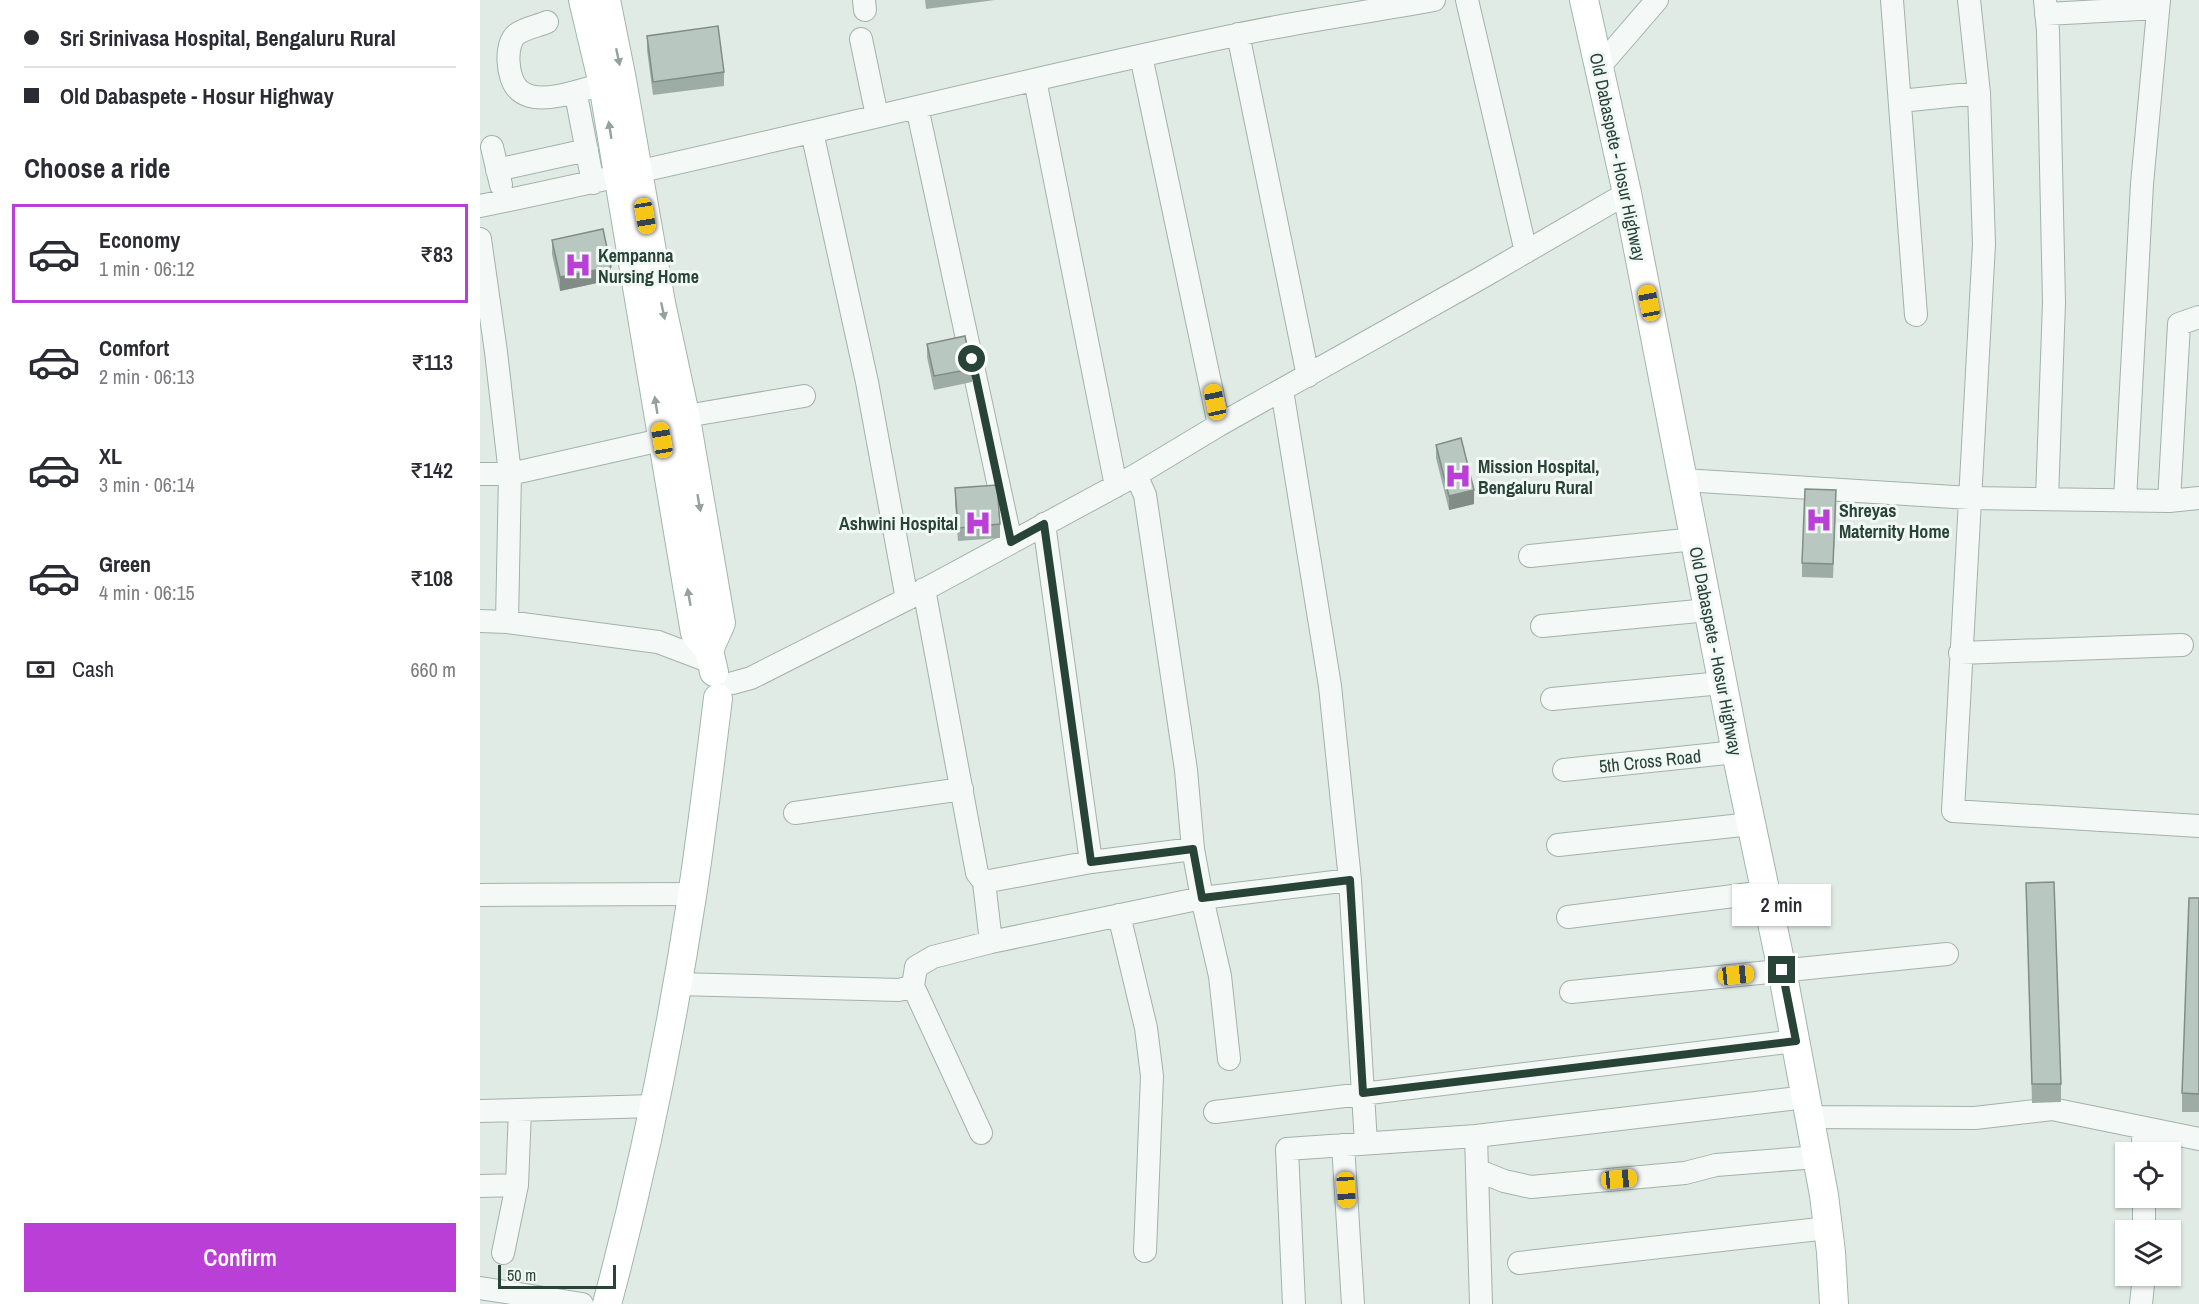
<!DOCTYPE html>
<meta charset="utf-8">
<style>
:root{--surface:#fff;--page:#f2f2f3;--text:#2b2b33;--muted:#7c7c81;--line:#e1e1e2;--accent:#ba3fd6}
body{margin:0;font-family:"Archivo Narrow",sans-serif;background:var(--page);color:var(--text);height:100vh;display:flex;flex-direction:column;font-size:22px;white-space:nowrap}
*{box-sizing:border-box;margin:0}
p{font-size:20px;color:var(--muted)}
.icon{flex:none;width:33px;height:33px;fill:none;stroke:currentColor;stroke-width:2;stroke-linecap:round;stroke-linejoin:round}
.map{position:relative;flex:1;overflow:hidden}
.drawer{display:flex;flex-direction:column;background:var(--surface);width:480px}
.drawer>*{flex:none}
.guide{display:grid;align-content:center;height:132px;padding:0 24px;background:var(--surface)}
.tools{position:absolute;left:1635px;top:1142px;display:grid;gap:12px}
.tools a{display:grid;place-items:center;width:66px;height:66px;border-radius:0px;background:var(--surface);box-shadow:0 2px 4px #0004;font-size:30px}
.scale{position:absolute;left:18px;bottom:15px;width:118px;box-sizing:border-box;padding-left:6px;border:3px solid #284338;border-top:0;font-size:16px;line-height:21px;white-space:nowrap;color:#284338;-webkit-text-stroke:4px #f1f8f5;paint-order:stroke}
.end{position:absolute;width:27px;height:27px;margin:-14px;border:8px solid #284338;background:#fff;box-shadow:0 0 0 3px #fff}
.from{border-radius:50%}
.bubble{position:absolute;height:42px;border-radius:0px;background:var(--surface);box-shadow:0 2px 4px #0004;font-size:20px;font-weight:600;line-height:42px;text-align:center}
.car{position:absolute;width:18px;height:36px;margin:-18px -9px;border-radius:8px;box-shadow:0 0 4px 2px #0007;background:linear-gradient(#f5c518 24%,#345 0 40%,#f5c518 0 76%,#345 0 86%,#f5c518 0)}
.guide b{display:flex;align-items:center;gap:21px;height:57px;font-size:22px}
.guide b+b{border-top:2px solid var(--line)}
.guide i{width:15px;height:15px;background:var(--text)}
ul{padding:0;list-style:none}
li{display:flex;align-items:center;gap:18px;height:99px;margin:0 12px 9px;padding:0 12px;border:3px solid transparent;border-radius:0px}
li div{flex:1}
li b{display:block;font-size:22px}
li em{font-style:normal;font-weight:600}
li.selected{border-color:var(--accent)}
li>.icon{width:54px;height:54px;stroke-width:1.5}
h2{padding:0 24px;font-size:27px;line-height:72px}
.pay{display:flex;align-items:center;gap:15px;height:66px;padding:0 24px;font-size:22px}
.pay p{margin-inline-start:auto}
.action{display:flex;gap:12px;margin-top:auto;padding:12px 24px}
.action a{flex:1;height:69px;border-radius:0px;background:var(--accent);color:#fff;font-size:24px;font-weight:600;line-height:69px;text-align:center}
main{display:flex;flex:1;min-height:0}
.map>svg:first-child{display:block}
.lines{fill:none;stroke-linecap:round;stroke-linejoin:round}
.minor-casing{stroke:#a2b2ab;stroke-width:24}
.major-casing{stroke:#9fb7ad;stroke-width:30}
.minor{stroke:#f4f8f7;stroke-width:22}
.major{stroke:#fff;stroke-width:28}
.wall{fill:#9eaca6}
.shaded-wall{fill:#818c87}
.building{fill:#b8c8c1;stroke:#818c87;stroke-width:1.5}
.oneway{fill:#94a19c}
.route{stroke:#284338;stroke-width:8}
.labels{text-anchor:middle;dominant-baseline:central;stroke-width:6;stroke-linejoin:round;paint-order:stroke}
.street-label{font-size:18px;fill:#284338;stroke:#f1f8f5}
.poi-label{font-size:18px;font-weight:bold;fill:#284338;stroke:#f1f8f5;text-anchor:start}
</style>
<main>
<section class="drawer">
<div class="guide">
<b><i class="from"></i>Sri Srinivasa Hospital, Bengaluru Rural</b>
<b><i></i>Old Dabaspete - Hosur Highway</b>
</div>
<h2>Choose a ride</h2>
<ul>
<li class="selected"><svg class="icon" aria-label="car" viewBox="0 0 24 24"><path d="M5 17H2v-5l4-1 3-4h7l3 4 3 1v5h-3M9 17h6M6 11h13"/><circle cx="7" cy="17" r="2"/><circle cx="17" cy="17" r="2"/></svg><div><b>Economy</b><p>1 min · 06:12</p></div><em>₹83</em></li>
<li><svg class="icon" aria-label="car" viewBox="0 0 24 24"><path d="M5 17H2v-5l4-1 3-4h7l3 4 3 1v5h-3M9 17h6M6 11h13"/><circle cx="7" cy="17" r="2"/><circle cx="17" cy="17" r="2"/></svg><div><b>Comfort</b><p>2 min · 06:13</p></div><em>₹113</em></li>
<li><svg class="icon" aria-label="car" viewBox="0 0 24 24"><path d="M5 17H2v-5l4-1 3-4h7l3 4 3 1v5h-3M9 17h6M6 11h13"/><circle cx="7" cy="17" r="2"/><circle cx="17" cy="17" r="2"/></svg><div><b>XL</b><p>3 min · 06:14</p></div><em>₹142</em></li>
<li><svg class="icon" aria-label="car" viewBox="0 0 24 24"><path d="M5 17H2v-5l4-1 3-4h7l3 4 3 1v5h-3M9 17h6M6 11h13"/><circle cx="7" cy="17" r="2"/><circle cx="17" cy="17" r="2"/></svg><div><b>Green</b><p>4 min · 06:15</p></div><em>₹108</em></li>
</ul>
<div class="pay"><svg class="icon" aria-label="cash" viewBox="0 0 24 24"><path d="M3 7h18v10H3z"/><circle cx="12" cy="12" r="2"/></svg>Cash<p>660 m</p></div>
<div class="action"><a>Confirm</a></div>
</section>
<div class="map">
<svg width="1719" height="1304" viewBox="0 0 1719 1304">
<rect width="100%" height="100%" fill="#e1ebe6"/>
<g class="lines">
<defs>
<path id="minor" d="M 384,0 L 385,10
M 987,0 L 1046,252
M 1412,0 L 1436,315
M 1489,0 L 1499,93 L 1504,244 L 1473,811 L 1719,826
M 1565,0 L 1568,31 L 1574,302 L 1567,499
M 1566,14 L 1678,8
M 67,22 C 58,26 45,28 37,34 C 24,43 27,79 38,89 C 40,92 47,95 50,96 C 69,102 104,89 123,84
M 758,34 L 828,376
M 381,39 L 397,116
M 661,56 L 739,425
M 1120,66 L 1177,0
M 555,80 L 636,486
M 1420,101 L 1499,93
M 98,105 L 113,183
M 437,107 L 531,542
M 332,132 L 387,382 L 427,599
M 12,147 L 21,185
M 17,170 L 107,150
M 0,206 C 253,154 503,88 756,35 C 821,21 888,12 954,0
M 0,239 L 16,352 L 30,474 L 0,474
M 802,390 L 850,686 L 870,880 L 886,1143
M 1203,480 L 1490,498 L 1689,501 L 1719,498
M 1645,500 L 1662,184 L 1679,0
M 1689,501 L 1699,324 L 1719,317
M 564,524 L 611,862
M 1050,556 L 1215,539
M 444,589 L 497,873 L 504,882 L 511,942
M 0,621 L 27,622 L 178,642 L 231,662
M 27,622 L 30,474 L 181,440 L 212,415 L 324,396
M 1062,626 L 1228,610
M 1480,653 L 1702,645
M 253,683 L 271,678 L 427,599 L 656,475 L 739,425 L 1006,275 L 1147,193
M 1072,699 L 1242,683
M 1084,770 L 1256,752
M 315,813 L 482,789
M 1078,845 L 1271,824
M 504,882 L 611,862 L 713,849
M 0,895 L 212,894
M 639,915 L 666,1028 L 672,1076 L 665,1251
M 1088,917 L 1285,892
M 197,984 L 419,990 L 433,986
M 1091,992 L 1467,954
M 749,1059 L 740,976 L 722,898 L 870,880
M 0,1111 L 173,1106
M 735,1112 L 1315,1041
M 1329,1117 L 1495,1118 L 1572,1109 L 1719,1139
M 1663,1128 L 1663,1152
M 501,1133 L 433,986 L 436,967 L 453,957 L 511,942 L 722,898 L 713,849 L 706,770 L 665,495 L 656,475
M 996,1136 L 1001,1304
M 863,1145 L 873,1304
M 997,1170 L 1024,1181 L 1051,1187 L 1205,1173 L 1236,1165 L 1337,1157
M 0,1186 L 37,1185
M 1664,1197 L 1664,1230
M 23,1253 L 37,1185 L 40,1110
M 1039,1263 L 1348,1228
M 0,1288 L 102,1304
M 814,1304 L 807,1149 L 996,1136 L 1326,1097
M 1661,1304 L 1664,1275"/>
<path id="major" d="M 103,0 L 123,84 L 215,633 L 229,650 L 234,672
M 126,0 L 142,80 L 181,303 L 206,419 L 241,623 L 229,650
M 1104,0 L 1147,193 L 1256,752 L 1302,970 L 1344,1195 L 1351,1252 L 1354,1304
M 127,1304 C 163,1170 191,1033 212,896 C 222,830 230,764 238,698"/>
</defs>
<use href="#minor" class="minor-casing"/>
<use href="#major" class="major-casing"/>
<use href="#minor" class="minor"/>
<use href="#major" class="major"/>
</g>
<path class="wall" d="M 445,0 L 515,0 L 446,9 Z
M 167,36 L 244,72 L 244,86 L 173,95 L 167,50 Z
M 72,240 L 131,280 L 80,291 L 72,254 Z
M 447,344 L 492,369 L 492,382 L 454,390 L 447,357 Z
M 956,445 L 994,504 L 969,510 L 956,458 Z
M 475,488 L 520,524 L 520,538 L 478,541 L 475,502 Z
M 1356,503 L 1353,578 L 1322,577 L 1322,563 Z
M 1546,883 L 1581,1084 L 1581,1102 L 1552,1103 Z
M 1719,898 L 1719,1112 L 1702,1112 L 1702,1093 Z"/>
<path class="shaded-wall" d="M 131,267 L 131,280 L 80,291 L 80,277 Z
M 994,490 L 994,504 L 969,510 L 969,496 Z"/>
<path class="building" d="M 238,26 L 244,72 L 173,82 L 167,36 Z
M 123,229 L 131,267 L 80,277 L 72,240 Z
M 485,336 L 492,369 L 454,376 L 447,344 Z
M 981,438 L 994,490 L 969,496 L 956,445 Z
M 517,485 L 520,524 L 478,528 L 475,488 Z
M 1325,489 L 1356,490 L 1353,564 L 1322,563 Z
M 1574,882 L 1581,1084 L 1552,1084 L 1546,883 Z
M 1709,898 L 1719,898 L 1719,1094 L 1702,1093 Z"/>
<defs><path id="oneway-solid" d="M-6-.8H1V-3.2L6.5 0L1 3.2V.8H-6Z" transform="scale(1.5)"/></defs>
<g class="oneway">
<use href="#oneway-solid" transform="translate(138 57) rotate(78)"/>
<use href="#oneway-solid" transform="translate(130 130) rotate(-99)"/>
<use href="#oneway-solid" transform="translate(183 311) rotate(78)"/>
<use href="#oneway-solid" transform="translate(176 405) rotate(-99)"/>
<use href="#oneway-solid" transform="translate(219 503) rotate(80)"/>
<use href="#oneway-solid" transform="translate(209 597) rotate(-100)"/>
</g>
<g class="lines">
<path class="route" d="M 492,359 L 531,542 L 564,524 L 611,862 L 713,849 L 722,898 L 870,880 L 883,1093 L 1316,1041 L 1302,970"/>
</g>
<defs>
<symbol id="hospital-bare" viewBox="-9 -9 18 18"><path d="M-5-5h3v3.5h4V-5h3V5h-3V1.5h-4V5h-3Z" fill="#ba3fd6" stroke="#f1f8f5" stroke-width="2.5" paint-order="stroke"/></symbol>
</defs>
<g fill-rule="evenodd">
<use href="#hospital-bare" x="79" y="246" width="38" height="38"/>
<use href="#hospital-bare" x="959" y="457" width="38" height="38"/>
<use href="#hospital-bare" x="1320" y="501" width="38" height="38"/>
<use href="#hospital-bare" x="479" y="504" width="38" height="38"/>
</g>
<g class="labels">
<g class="street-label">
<text transform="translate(1138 157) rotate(78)">Old Dabaspete - Hosur Highway</text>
<text transform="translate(1236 651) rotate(79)">Old Dabaspete - Hosur Highway</text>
<text transform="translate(1170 761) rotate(-6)">5th Cross Road</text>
</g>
<g class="poi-label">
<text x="118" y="255">Kempanna<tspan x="118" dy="21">Nursing Home</tspan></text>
<text x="998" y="466">Mission Hospital,<tspan x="998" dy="21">Bengaluru Rural</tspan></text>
<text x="1359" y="510">Shreyas<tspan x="1359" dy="21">Maternity Home</tspan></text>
<text x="478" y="523" text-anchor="end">Ashwini Hospital</text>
</g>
</g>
</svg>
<div class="tools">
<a><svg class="icon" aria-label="locate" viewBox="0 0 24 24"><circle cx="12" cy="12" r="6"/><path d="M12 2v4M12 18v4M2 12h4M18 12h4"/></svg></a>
<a><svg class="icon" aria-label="layers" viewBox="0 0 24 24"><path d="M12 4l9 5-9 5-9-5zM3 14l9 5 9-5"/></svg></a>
</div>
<div class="scale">50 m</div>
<i class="end from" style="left:492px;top:359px"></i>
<i class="end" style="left:1302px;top:970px"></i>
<div class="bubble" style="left:1252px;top:884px;width:99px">2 min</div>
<i class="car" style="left:165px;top:216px;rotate:170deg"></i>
<i class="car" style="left:1169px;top:303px;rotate:349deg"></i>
<i class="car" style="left:735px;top:402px;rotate:348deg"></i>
<i class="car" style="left:182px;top:440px;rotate:350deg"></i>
<i class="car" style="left:1256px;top:975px;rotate:84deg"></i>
<i class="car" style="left:1139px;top:1179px;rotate:85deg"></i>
<i class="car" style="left:866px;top:1190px;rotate:176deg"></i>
</div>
</main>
